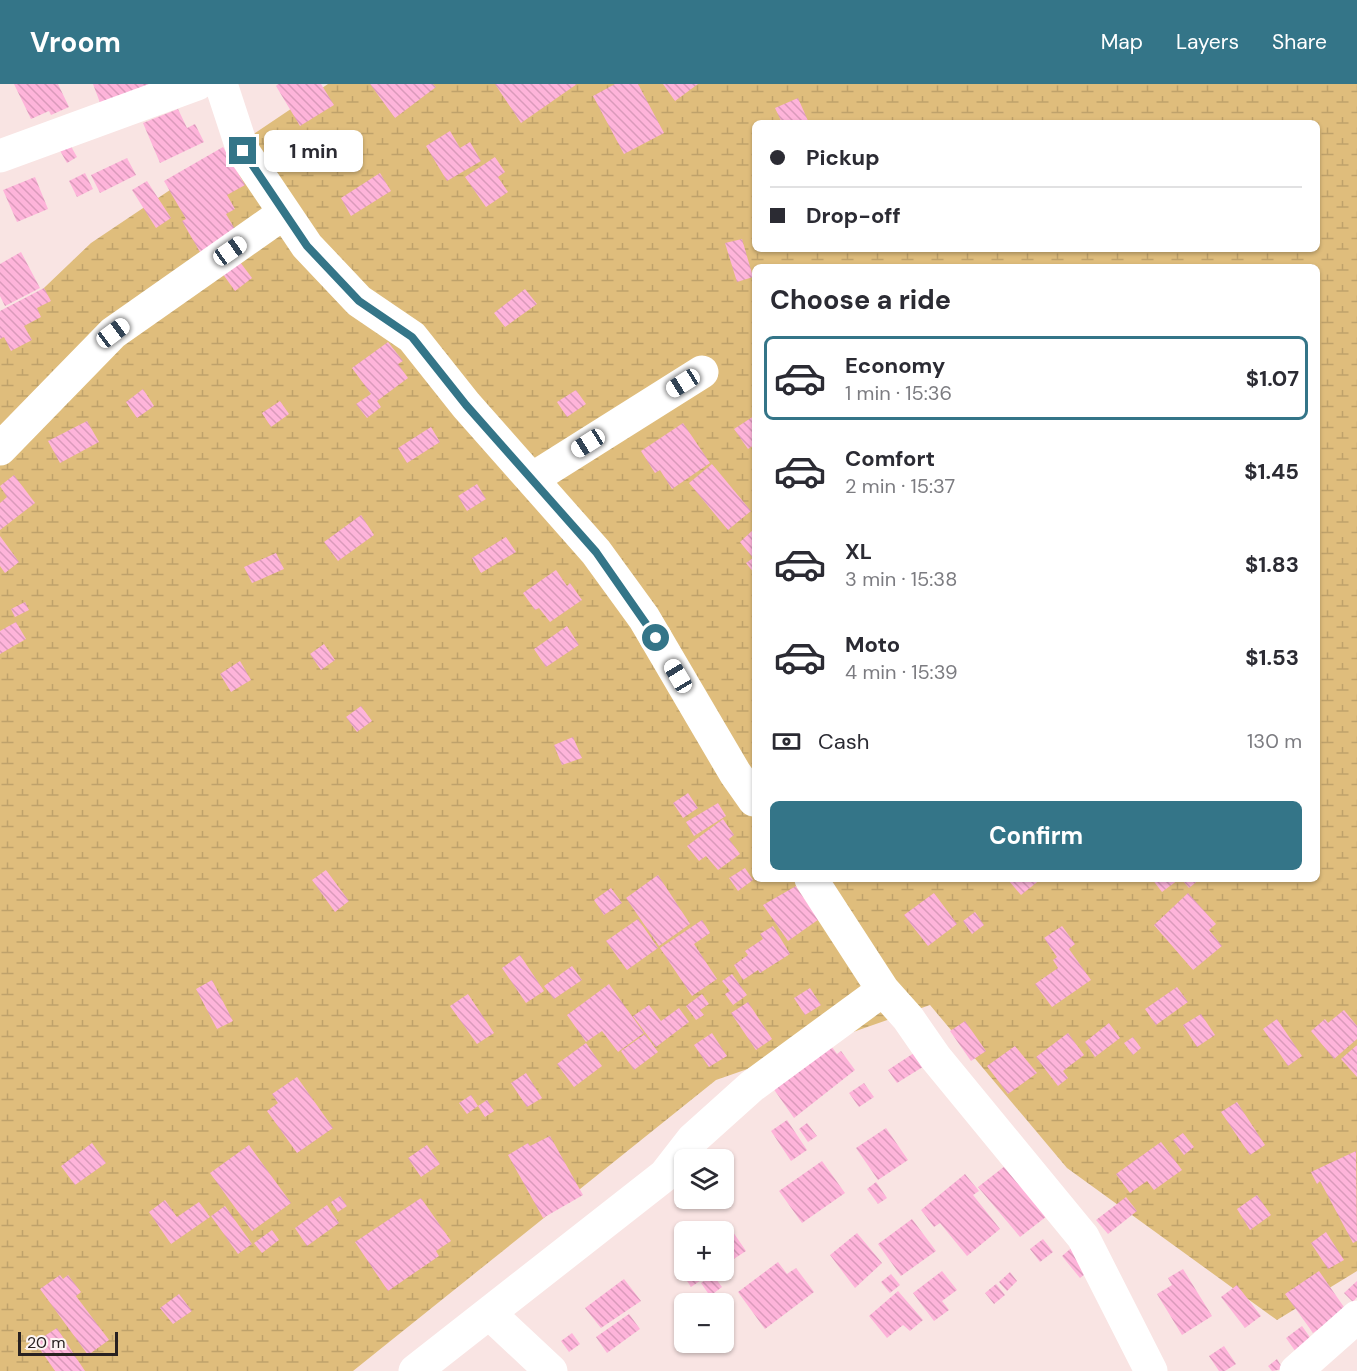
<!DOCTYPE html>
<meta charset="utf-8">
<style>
:root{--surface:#fff;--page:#f7f7f7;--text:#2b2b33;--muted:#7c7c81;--line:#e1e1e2;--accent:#347588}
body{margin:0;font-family:"DM Sans",sans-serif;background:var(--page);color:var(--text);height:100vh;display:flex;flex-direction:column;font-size:22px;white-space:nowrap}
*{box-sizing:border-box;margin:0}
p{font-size:20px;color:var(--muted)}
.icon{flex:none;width:33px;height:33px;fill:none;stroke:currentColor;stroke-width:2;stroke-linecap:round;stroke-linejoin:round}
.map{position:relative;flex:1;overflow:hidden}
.side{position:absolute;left:752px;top:180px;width:568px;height:618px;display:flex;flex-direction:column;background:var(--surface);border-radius:9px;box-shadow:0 2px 4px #0004}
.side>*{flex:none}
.hud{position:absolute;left:752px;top:36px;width:568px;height:132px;border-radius:9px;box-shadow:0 2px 4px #0004;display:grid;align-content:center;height:132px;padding:0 18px;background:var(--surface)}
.tools{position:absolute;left:674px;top:1065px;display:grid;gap:12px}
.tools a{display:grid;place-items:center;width:60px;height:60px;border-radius:9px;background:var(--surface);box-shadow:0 2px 4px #0004;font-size:30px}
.scale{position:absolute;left:18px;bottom:15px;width:100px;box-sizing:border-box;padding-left:6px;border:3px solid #282121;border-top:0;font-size:16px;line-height:21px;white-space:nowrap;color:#282121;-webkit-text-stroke:4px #fdf5f4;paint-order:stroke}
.end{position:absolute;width:27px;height:27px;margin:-14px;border:8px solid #347588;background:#fff;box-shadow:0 0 0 3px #fff}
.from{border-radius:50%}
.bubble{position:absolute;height:42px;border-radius:9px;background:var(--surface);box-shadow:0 2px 4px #0004;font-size:20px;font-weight:700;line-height:42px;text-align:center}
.car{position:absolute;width:18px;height:36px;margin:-18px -9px;border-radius:8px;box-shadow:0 0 4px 2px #0007;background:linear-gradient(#fff 24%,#345 0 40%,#fff 0 76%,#345 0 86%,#fff 0)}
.hud b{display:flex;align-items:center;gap:21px;height:57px;font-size:22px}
.hud b+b{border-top:2px solid var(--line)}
.hud i{width:15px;height:15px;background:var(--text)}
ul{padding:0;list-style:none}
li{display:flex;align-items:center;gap:18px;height:84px;margin:0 12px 9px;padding:0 6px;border:3px solid transparent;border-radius:9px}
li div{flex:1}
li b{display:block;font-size:22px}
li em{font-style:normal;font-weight:700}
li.on{border-color:var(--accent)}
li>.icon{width:54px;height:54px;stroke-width:1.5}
h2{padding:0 18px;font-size:27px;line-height:72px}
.pay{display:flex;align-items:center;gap:15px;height:66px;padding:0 18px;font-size:22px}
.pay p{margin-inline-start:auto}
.button{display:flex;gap:12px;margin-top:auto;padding:12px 18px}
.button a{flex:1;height:69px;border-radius:9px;background:var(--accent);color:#fff;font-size:24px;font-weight:700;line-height:69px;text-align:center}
header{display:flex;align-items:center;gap:36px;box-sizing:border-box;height:84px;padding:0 30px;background:var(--accent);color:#fff}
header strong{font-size:28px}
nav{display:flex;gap:33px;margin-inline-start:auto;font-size:21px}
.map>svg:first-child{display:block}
.wetland{fill:url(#wetland-marsh);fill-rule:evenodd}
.building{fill:url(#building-back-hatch)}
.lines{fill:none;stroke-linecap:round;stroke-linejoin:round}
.minor{stroke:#fff;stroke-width:33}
.route{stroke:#347588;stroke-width:8}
</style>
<header>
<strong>Vroom</strong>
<nav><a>Map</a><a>Layers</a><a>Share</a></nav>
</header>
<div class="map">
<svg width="1357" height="1287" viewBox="0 0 1357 1287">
<defs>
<pattern id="wetland-marsh" width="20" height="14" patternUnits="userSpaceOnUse" patternTransform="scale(1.5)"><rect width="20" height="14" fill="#dfbd7c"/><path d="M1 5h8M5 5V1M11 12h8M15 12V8" fill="none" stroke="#bfa26b"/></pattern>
<pattern id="building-back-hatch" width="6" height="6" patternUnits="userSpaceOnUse" patternTransform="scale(1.5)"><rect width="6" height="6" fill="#feb4da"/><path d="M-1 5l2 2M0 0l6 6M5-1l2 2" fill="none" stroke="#da9abb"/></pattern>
</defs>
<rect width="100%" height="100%" fill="#f9e4e3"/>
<path class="wetland" d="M 328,0 L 1357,0 L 1357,1187 L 1277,1236 L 1067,1084 L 930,921 L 716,996 L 353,1287 L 0,1287 L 0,246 L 91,159 ZM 754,39 L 1317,39 L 1317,165 L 754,165 ZM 754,183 L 1317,183 L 1317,795 L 754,795 Z"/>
<path class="building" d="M 14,0 L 58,0 L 69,23 L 51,31 L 49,27 L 31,35 Z
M 93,0 L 164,0 L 102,24 Z
M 278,0 L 321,0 L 334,21 L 300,42 L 276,2 Z
M 370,0 L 433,0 L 436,3 L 395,34 Z
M 495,0 L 577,0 L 521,39 Z
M 615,0 L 638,0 L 664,49 L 624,70 L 593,12 Z
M 663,0 L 698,0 L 675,17 Z
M 798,14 L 809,39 L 782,39 L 775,24 Z
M 178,25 L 187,44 L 195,40 L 204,58 L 160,79 L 143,39 Z
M 450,47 L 460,64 L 470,58 L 481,77 L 447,97 L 426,62 Z
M 68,57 L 77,73 L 67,79 L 58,63 Z
M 223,63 L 245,101 L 227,111 L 235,125 L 226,130 L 236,147 L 200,168 L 182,137 L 186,135 L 164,97 Z
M 495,73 L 505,88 L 498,93 L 508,108 L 486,123 L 465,93 Z
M 127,74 L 136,91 L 100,109 L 91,91 Z
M 85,89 L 93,105 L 77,113 L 69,97 Z
M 380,89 L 391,107 L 351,132 L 341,114 Z
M 35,93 L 48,125 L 17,138 L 3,106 Z
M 147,97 L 171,134 L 156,144 L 132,106 Z
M 742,155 L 753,193 L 737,198 L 725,159 Z
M 21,168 L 40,204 L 5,222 L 0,212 L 0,180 Z
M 237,174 L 252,194 L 235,207 L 220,186 Z
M 44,204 L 51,217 L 37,224 L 41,233 L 24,242 L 32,256 L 11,267 L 4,253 L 0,255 L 0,227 Z
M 525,205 L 537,220 L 505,243 L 494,229 Z
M 388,258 L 403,277 L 398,280 L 408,294 L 377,317 L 381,323 L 367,334 L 356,320 L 371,310 L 352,284 Z
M 143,305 L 154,322 L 137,334 L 126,318 Z
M 576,306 L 586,320 L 567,333 L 557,318 Z
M 280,317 L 289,330 L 271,343 L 262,329 Z
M 754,332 L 754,361 L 748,365 L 734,345 Z
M 87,337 L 99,358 L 60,379 L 48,357 Z
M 683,339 L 710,379 L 672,405 L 660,386 L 655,389 L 641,367 Z
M 431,343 L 440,358 L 407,379 L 398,364 Z
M 712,380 L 751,427 L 728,446 L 689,399 Z
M 14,391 L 35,419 L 0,446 L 0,419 L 7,413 L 0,402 Z
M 477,400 L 486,415 L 467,427 L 458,412 Z
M 361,431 L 374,451 L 338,477 L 324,458 Z
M 754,445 L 754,489 L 746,479 L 753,474 L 740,458 Z
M 0,452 L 19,478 L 5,489 L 0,482 Z
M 506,453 L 516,468 L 481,489 L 472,474 Z
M 276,469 L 284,485 L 252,499 L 244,483 Z
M 556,486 L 567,502 L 570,499 L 582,516 L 550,538 L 539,524 L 535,526 L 523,509 Z
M 25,518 L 29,526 L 15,533 L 11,525 Z
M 16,538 L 26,555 L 0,570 L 0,547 Z
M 567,542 L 579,561 L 546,583 L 534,565 Z
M 324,560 L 335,576 L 321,586 L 310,570 Z
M 240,577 L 251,596 L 231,608 L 220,590 Z
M 361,622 L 372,637 L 357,648 L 346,633 Z
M 573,653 L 582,674 L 562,681 L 554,661 Z
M 688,709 L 698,724 L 683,734 L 673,719 Z
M 718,719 L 726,732 L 694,752 L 686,738 Z
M 723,735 L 734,751 L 729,755 L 740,770 L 718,786 L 706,772 L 699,777 L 687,762 Z
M 745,784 L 753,796 L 738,807 L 729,794 Z
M 326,786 L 349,817 L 335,828 L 312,796 Z
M 658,791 L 690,840 L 659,862 L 626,814 Z
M 1012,795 L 1041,795 L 1021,811 L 1009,797 Z
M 1152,795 L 1200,795 L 1189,804 L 1182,796 L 1178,796 L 1162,808 Z
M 796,802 L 808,820 L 822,833 L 788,857 L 763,821 Z
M 611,804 L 622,819 L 604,831 L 594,816 Z
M 934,809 L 957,840 L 928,862 L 904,831 Z
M 1188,809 L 1216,840 L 1209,846 L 1222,862 L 1193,886 L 1154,841 Z
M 975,828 L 984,841 L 972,850 L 963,837 Z
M 638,835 L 658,864 L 627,886 L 606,857 Z
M 702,836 L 710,849 L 694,860 L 717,895 L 692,912 L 660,864 Z
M 773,842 L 790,870 L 760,889 L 758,886 L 743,896 L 734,881 L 748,871 L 745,867 L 763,855 L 760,850 Z
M 1062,842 L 1075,860 L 1069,865 L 1091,896 L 1052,923 L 1035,900 L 1058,884 L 1053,876 L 1057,873 L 1044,854 Z
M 520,871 L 544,907 L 526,919 L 502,884 Z
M 572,882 L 582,896 L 554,915 L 544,902 Z
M 732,890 L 747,911 L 733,921 L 725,910 L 730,907 L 722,897 Z
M 212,896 L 233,937 L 217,945 L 196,905 Z
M 609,900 L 644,949 L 618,968 L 602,947 L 586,958 L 567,931 Z
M 1177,903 L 1188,918 L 1156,941 L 1145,925 Z
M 810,904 L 821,921 L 805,931 L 794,914 Z
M 468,910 L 494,949 L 477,960 L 450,922 Z
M 702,910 L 709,920 L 700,926 L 704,931 L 696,936 L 686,922 Z
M 748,918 L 772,955 L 756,966 L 731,929 Z
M 649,921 L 661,937 L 679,924 L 689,938 L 656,963 L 633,932 Z
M 1344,926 L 1357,942 L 1357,955 L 1334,975 L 1311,947 L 1325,935 L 1328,939 Z
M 1201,930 L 1215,951 L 1197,963 L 1183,941 Z
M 1277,935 L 1302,972 L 1288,982 L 1263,945 Z
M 965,937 L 986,967 L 971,977 L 950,947 Z
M 1109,939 L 1120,954 L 1095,973 L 1085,958 Z
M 712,949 L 727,972 L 709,983 L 694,961 Z
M 1068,949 L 1084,971 L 1063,987 L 1068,994 L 1058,1002 L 1036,973 Z
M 645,950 L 658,968 L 634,986 L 621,967 Z
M 1133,953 L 1141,964 L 1133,971 L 1124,959 Z
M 826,955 L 837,970 L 841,967 L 855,986 L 794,1034 L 768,997 Z
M 586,959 L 602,982 L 574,1003 L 557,980 Z
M 1357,961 L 1357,993 L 1341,975 Z
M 1015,962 L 1037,989 L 1008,1010 L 987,982 Z
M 917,967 L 926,981 L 897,999 L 888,986 Z
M 526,989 L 542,1014 L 527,1023 L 511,999 Z
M 297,993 L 333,1044 L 297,1069 L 267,1027 L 278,1019 L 272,1010 Z
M 864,999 L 874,1013 L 859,1023 L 849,1009 Z
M 471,1011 L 478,1022 L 467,1030 L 459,1019 Z
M 487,1016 L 494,1027 L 485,1033 L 478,1022 Z
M 1237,1018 L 1265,1061 L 1250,1071 L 1221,1028 Z
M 787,1036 L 807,1066 L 791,1077 L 771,1047 Z
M 807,1039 L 817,1052 L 808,1058 L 799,1045 Z
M 886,1044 L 908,1076 L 878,1096 L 856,1064 Z
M 1183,1049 L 1194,1063 L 1184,1071 L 1173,1056 Z
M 550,1052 L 583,1111 L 543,1134 L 508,1071 L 528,1059 L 530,1062 Z
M 1161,1058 L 1182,1086 L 1154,1106 L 1147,1097 L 1130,1109 L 1116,1090 Z
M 92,1059 L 106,1079 L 75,1101 L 61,1082 Z
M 249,1061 L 291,1119 L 252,1147 L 210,1089 Z
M 427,1061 L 440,1080 L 421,1093 L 408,1074 Z
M 1356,1067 L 1357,1157 L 1353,1159 L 1320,1097 L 1317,1100 L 1311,1088 Z
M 822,1077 L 845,1109 L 802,1139 L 779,1107 Z
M 1005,1082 L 1047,1132 L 1020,1153 L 978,1103 Z
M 965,1090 L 979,1107 L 973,1111 L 1000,1145 L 967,1172 L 940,1139 L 934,1143 L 921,1126 Z
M 876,1098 L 887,1114 L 878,1120 L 867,1105 Z
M 1257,1111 L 1271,1131 L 1250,1146 L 1237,1125 Z
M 340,1112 L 347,1122 L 338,1128 L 331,1118 Z
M 1126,1113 L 1137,1127 L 1108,1150 L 1096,1136 Z
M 421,1114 L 451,1157 L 436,1167 L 439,1172 L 388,1207 L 355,1158 Z
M 165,1116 L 177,1133 L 199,1118 L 210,1133 L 171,1160 L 149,1128 Z
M 327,1121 L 339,1139 L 307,1162 L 295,1144 Z
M 225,1122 L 252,1160 L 238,1170 L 211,1132 Z
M 912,1135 L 936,1167 L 901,1192 L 878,1160 Z
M 272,1146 L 279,1156 L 262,1169 L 254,1159 Z
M 733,1148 L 746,1167 L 723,1182 L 723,1155 Z
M 1326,1148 L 1344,1176 L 1328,1185 L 1311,1159 Z
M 857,1149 L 882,1179 L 855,1204 L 830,1171 Z
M 1043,1155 L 1053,1168 L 1040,1178 L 1030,1165 Z
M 1076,1160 L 1094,1183 L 1080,1194 L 1062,1172 Z
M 684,1171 L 684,1186 L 716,1186 L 691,1203 L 674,1177 Z
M 778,1178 L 787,1190 L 796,1184 L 814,1208 L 765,1245 L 738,1208 Z
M 1183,1185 L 1212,1232 L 1182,1251 L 1157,1210 L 1172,1201 L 1168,1194 Z
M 942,1187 L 957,1206 L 942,1217 L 949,1226 L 934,1237 L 913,1209 Z
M 1319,1187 L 1346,1226 L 1313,1249 L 1285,1210 Z
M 1010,1188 L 1017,1197 L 1007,1207 L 999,1198 Z
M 891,1190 L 900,1201 L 890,1209 L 881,1198 Z
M 60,1191 L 63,1195 L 68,1191 L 81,1208 L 76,1212 L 109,1256 L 88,1271 L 40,1205 Z
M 713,1191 L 722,1203 L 710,1212 L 701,1199 Z
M 624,1195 L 641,1217 L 601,1244 L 585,1224 Z
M 1357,1197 L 1357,1213 L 1353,1218 L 1344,1209 Z
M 996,1200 L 1005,1211 L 994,1220 L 985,1209 Z
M 1237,1201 L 1261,1232 L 1245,1244 L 1221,1213 Z
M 898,1207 L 923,1236 L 910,1247 L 903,1241 L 887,1254 L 869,1232 Z
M 179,1210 L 192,1227 L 173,1240 L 160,1224 Z
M 629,1230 L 640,1245 L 607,1269 L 596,1253 Z
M 1302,1242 L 1314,1259 L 1298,1271 L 1286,1254 Z
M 57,1244 L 77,1275 L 85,1287 L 55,1287 L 35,1258 Z
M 572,1249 L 580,1260 L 569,1268 L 561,1257 Z
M 1224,1262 L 1236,1280 L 1225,1287 L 1219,1287 L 1209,1272 Z
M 1277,1275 L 1283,1285 L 1272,1287 L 1268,1282 Z"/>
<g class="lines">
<path class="minor" d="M 221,0 L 243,67 L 307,162 L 359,217 L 412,253 L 466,321 L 596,468 L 644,534 L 735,689 L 754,716
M 0,72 L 197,0
M 0,365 L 113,249 L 284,129
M 532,395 L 702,288
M 811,795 L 883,906 L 908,934 L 935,973 L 1083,1153 L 1151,1287
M 489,1229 L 551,1287
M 415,1287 L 665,1091 L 693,1055 L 752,1002 L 883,906
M 1296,1287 L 1357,1233"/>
</g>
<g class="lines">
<path class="route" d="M 243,67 L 307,162 L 359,217 L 412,253 L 466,321 L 596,468 L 656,554"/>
</g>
</svg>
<div class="tools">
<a><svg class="icon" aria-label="layers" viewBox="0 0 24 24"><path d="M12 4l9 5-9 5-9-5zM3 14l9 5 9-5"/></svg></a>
<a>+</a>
<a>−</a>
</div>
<div class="scale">20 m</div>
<i class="end from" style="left:656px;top:554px"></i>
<i class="end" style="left:243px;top:67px"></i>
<div class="bubble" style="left:264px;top:46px;width:99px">1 min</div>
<i class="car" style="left:230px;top:167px;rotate:55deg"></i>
<i class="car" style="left:113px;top:249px;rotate:53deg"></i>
<i class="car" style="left:683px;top:299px;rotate:238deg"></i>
<i class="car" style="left:588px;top:359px;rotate:238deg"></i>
<i class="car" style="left:678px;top:592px;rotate:329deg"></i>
<div class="hud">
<b><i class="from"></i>Pickup</b>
<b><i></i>Drop-off</b>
</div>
<section class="side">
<h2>Choose a ride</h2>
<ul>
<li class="on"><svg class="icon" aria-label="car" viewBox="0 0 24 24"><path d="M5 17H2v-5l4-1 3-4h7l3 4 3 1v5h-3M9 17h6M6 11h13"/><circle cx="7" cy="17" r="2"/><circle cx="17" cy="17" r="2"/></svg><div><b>Economy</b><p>1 min · 15:36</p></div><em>$1.07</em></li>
<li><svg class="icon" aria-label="car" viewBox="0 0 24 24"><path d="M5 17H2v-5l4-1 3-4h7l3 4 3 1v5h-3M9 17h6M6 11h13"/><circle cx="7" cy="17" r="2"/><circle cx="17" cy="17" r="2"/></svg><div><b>Comfort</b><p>2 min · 15:37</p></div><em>$1.45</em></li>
<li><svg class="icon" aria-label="car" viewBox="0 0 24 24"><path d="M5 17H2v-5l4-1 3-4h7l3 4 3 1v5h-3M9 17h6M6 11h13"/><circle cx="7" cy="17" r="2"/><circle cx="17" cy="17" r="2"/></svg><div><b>XL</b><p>3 min · 15:38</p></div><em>$1.83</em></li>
<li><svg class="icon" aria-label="car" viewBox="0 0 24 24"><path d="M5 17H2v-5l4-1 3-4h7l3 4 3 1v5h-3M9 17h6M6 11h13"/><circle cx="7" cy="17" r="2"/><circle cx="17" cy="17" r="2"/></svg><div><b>Moto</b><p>4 min · 15:39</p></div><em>$1.53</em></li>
</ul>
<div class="pay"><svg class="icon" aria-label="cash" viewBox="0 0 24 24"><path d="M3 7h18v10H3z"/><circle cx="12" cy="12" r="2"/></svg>Cash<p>130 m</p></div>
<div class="button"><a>Confirm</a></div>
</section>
</div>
